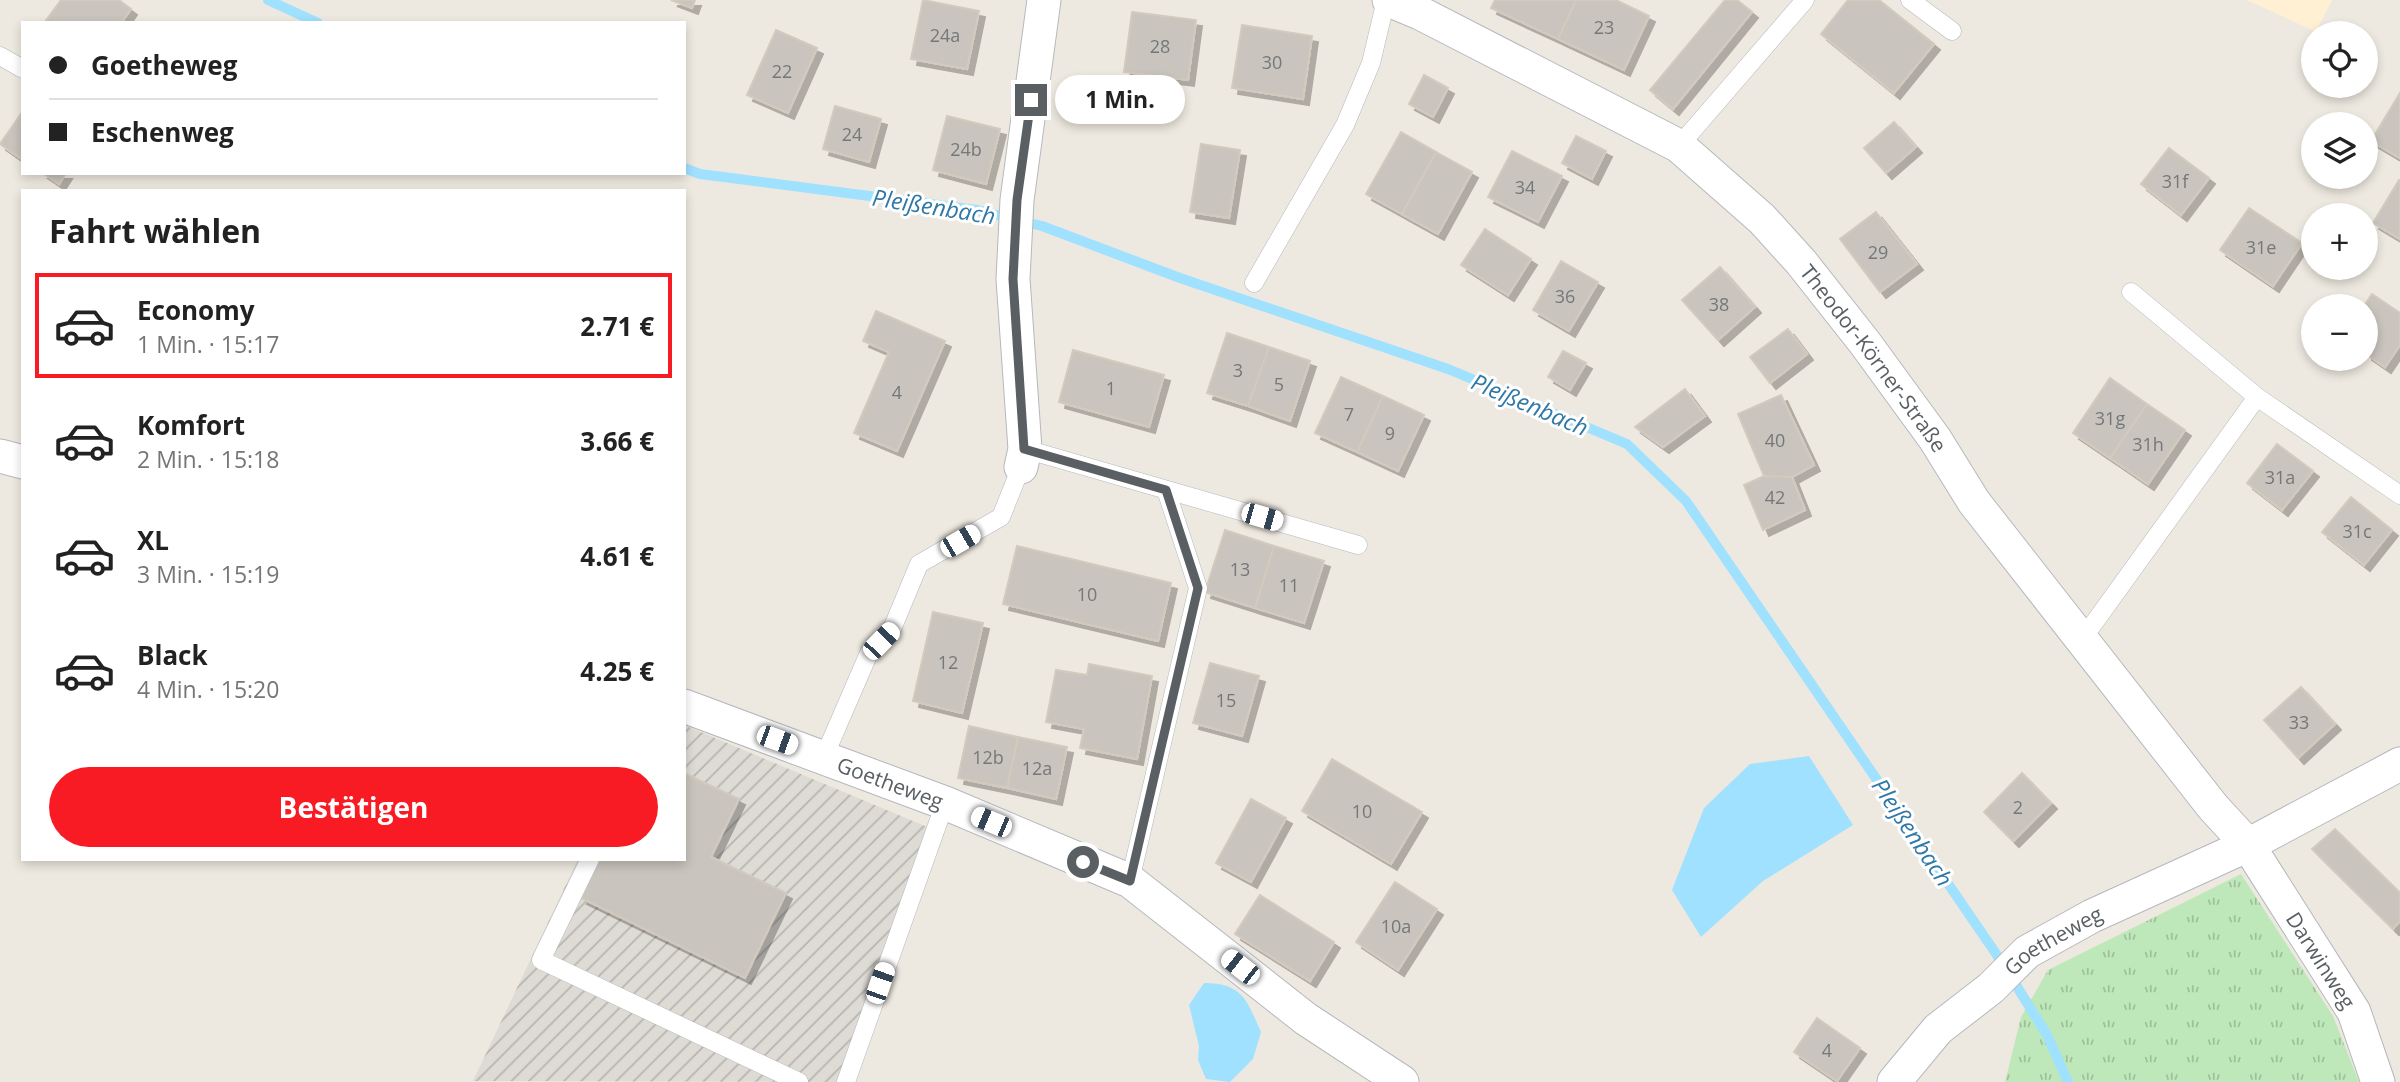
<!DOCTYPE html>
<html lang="de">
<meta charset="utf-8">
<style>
:root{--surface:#fff;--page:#f6f6f6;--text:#222;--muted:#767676;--line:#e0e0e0;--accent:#f91b24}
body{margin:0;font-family:"Open Sans",sans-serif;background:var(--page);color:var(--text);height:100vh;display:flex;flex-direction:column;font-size:26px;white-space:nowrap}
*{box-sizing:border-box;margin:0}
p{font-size:23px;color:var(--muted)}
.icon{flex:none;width:38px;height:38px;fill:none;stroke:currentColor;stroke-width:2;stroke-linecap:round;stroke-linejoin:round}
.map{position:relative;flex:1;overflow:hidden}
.drawer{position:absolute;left:21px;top:189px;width:665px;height:672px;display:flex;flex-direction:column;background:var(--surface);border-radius:0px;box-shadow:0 4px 10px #0003}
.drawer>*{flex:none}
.banner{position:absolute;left:21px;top:21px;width:665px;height:154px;border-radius:0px;box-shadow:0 4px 10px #0003;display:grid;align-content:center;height:154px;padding:0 28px;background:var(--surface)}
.controls{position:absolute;left:2301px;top:21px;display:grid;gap:14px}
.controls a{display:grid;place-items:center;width:77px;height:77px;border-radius:50%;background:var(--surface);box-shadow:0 4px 10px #0003;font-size:35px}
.end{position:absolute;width:32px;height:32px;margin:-16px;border:9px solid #595f63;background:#fff;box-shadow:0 0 0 4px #fff}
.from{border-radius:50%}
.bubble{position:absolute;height:49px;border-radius:24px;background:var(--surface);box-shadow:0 4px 10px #0003;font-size:23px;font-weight:700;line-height:49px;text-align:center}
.car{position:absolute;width:21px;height:42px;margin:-21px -10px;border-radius:9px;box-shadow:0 0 5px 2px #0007;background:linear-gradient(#fff 24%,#345 0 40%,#fff 0 76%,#345 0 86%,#fff 0)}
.banner b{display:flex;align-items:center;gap:24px;height:66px;font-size:26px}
.banner b+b{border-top:2px solid var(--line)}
.banner i{width:18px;height:18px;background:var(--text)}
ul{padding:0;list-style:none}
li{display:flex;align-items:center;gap:21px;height:105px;margin:0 14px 10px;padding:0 14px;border:4px solid transparent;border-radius:0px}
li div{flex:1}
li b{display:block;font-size:26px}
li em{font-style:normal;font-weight:700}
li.active{border-color:var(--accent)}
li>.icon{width:63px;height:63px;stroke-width:1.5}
h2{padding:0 28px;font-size:32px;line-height:84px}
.action{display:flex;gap:14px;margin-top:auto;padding:14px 28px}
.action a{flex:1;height:80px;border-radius:42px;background:var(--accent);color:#fff;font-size:28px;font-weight:700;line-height:80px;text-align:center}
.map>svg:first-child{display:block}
.commercial{fill:#fff0d4}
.industrial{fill:url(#industrial-furrows)}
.grass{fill:url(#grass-tufts)}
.water{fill:#9fe1ff}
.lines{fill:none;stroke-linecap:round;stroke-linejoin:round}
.stream{stroke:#9fe1ff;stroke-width:10}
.building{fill:#c9c4bd;stroke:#d3cabe;stroke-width:2;filter:url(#shadow)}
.service-casing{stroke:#b4b8bd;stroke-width:19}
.minor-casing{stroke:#b4b8bd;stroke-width:35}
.service{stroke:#fff;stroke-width:18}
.minor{stroke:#fff;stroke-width:33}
.route{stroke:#595f63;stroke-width:9}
.labels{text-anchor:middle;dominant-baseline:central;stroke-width:6;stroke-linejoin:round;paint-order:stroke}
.number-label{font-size:18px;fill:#75787a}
.street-label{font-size:21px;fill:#595f63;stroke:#fff}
.water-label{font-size:23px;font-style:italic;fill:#2f78a7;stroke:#fff}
</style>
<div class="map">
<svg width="2400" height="1082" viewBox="0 0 2400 1082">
<defs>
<pattern id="industrial-furrows" width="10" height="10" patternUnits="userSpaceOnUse" patternTransform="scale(1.75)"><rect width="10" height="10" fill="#dedbd5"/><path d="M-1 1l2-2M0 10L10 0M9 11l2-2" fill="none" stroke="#b7b5b0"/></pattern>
<pattern id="grass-tufts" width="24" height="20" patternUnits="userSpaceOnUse" patternTransform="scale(1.75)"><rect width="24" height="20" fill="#bfe8ba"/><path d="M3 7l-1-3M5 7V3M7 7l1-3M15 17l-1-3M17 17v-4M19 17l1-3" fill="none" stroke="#9ebf9b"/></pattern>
<filter id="shadow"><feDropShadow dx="6" dy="6" stdDeviation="0" flood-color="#0004"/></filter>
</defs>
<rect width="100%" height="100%" fill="#eee9e0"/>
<path class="commercial" d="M 2247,0 L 2332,0 L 2316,32 Z"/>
<path class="industrial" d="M 684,725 L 944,834 L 853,1082 L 473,1081 L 578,859 L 684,859 Z"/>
<path class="grass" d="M 2241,874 L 2333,1016 L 2359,1082 L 2005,1082 L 2021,1017 L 2048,970 Z"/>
<path class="water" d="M 1809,756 L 1853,825 L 1763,881 L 1701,937 L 1672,890 L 1704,808 L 1750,764 Z
M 1204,983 C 1243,983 1247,1001 1261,1032 L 1253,1059 L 1230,1082 L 1206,1079 L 1198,1060 L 1199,1046 L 1189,1005 Z"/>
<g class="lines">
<path class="stream" d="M 268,0 L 318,23
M 684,168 L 700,174 L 977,210 L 1042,226 L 1180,278 L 1448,369 L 1627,444 L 1686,501 L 2001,961 L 2047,1035 L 2068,1082"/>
</g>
<path class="building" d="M 61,0 L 119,0 L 131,9 L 121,23 L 44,23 Z
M 671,0 L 695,0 L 692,8 Z
M 923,0 L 979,11 L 967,69 L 911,59 Z
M 1495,0 L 1576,0 L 1558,39 L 1491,8 Z
M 1576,0 L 1616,0 L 1649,16 L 1624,70 L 1558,39 Z
M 1725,0 L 1737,0 L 1752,12 L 1673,109 L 1650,90 Z
M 1848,0 L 1879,0 L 1934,44 L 1894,93 L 1821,34 Z
M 1132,12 L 1196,20 L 1188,80 L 1124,72 Z
M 1242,25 L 1312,36 L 1303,99 L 1232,88 Z
M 776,30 L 817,48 L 788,113 L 747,95 Z
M 1424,75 L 1448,88 L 1433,117 L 1409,104 Z
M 2400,93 L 2400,158 L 2371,141 Z
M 835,106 L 881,119 L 869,162 L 823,149 Z
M 23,111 L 23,160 L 0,144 Z
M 947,116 L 1000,129 L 986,184 L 933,170 Z
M 1894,122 L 1916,147 L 1886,173 L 1864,148 Z
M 1401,132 L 1436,152 L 1402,214 L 1366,194 Z
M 1576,136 L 1606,151 L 1592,179 L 1562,163 Z
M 1201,144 L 1240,150 L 1229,218 L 1190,212 Z
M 2169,148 L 2209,178 L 2181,215 L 2141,184 Z
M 1512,151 L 1562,176 L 1538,222 L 1488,197 Z
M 1436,152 L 1472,172 L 1438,234 L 1402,214 Z
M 43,173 L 66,173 L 59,184 Z
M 2399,180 L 2400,180 L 2400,239 L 2373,223 Z
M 2249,208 L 2302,243 L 2273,286 L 2220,250 Z
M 1876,212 L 1917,264 L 1880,292 L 1840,239 Z
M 1485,229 L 1531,259 L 1508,295 L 1461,265 Z
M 1561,261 L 1598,282 L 1569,331 L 1533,310 Z
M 1720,267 L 1755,307 L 1718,340 L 1682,300 Z
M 2372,294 L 2400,313 L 2400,345 L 2385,367 L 2366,354 L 2366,306 L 2364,306 Z
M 876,311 L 945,341 L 897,451 L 854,433 L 889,352 L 863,341 Z
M 1788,329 L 1807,354 L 1770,383 L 1750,357 Z
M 1227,333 L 1269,347 L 1248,406 L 1207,393 Z
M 1269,347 L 1310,361 L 1290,421 L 1248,406 Z
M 1073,350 L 1164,375 L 1149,427 L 1059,402 Z
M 1563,351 L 1586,363 L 1570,390 L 1548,377 Z
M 1341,377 L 1383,396 L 1357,452 L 1315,433 Z
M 2110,378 L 2147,404 L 2110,458 L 2073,433 Z
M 1685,389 L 1705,416 L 1663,447 L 1635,427 Z
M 1781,395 L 1814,465 L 1792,477 L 1764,476 L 1738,414 Z
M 1383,396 L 1424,415 L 1398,471 L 1357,452 Z
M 2147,404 L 2185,430 L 2148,484 L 2110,458 Z
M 2277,444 L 2313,471 L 2282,510 L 2247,483 Z
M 1764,476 L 1792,477 L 1805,510 L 1763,530 L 1744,485 Z
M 2351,497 L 2392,530 L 2364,565 L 2322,532 Z
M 1225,530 L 1274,546 L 1255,608 L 1205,592 Z
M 1017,546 L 1171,583 L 1158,641 L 1003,604 Z
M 1274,546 L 1324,561 L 1304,623 L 1255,608 Z
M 933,612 L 983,623 L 962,713 L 913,701 Z
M 1210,663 L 1259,676 L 1242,736 L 1193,723 Z
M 1089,664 L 1152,676 L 1137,759 L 1080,748 L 1084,729 L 1046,722 L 1056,670 L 1087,675 Z
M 2301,687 L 2335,724 L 2298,758 L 2264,720 Z
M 969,726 L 1018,737 L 1007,788 L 958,778 Z
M 1018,737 L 1067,747 L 1056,799 L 1007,788 Z
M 1332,759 L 1422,812 L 1391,864 L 1302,811 Z
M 684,773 L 739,799 L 711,857 L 786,893 L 745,978 L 581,898 L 600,859 L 684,859 Z
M 2022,773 L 2051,803 L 2013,841 L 1984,812 Z
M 1251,799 L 1286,818 L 1251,882 L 1216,863 Z
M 2335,829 L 2400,893 L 2400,921 L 2393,929 L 2312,849 Z
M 1395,882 L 1437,909 L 1398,970 L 1356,942 Z
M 1260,895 L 1334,942 L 1310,981 L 1235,934 Z
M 1817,1018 L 1860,1048 L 1837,1081 L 1794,1052 Z"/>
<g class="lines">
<defs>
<path id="service" d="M 1910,0 L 1952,31
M 0,56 L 23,69
M 1679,146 L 1805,0
M 1254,283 L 1345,125 L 1371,63 L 1386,0
M 2257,397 L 2400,495
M 1025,449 L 1358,545
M 2081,641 L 2257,397 L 2131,292
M 824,757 L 869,653 L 892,629 L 919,564 L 1001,517 L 1021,467
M 590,859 L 541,960 L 799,1082
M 1130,881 L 1198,588 L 1166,490
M 846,1082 L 945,803"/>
<g id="minor">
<path id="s1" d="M 1389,0 L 1420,13 L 1679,146 L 1762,219 L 1801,262 L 1865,343 L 1935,439 L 1974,502 L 2213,807 L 2248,845 L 2354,1012 L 2378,1082"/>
<path d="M 0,456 L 23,462"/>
<path d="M 1021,467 L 1025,449 L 1013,279 L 1017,200 L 1044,0"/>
<path id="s2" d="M 684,706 L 945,803 L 1130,881 L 1306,1019 L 1402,1082"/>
<path id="s3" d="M 1894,1082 L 1938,1029 L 1991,988 L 2027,952 L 2092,916 L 2248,845 L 2400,764"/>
</g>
</defs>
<use href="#service" class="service-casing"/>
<use href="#minor" class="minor-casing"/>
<use href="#service" class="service"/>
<use href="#minor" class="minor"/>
</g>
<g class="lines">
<path class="route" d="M 1031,100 L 1017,200 L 1013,279 L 1024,449 L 1166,490 L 1198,588 L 1130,881 L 1083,862"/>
</g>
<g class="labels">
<g class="number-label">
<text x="1604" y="27">23</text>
<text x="945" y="35">24a</text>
<text x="1160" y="46">28</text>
<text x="1272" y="62">30</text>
<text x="782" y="71">22</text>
<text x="852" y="134">24</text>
<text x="966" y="149">24b</text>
<text x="2175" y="181">31f</text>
<text x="1525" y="187">34</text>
<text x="2261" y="247">31e</text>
<text x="1878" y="252">29</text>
<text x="1565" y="296">36</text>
<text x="1719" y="304">38</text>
<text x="1238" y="370">3</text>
<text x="1279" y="384">5</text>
<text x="1111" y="388">1</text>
<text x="897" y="392">4</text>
<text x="1349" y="414">7</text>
<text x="2110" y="418">31g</text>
<text x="1390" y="433">9</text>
<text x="1775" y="440">40</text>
<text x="2148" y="444">31h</text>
<text x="2280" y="477">31a</text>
<text x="1775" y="497">42</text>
<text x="2357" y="531">31c</text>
<text x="1240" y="569">13</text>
<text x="1289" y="585">11</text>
<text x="1087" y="594">10</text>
<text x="948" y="662">12</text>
<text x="1226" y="700">15</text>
<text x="2299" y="722">33</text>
<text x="988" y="757">12b</text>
<text x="1037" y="768">12a</text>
<text x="2018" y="807">2</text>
<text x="1362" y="811">10</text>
<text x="1396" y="926">10a</text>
<text x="1827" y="1050">4</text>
</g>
<g class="street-label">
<text stroke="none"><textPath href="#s1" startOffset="614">Theodor-Körner-Straße</textPath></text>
<text stroke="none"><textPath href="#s2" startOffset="220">Goetheweg</textPath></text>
<text stroke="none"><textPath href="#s3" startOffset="215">Goetheweg</textPath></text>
<text stroke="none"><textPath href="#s1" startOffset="1365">Darwinweg</textPath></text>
</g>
<g class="water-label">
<text transform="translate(934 206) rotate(9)">Pleißenbach</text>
<text transform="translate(1530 404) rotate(23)">Pleißenbach</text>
<text transform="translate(1913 832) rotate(56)">Pleißenbach</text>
</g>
</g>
</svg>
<div class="controls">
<a><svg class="icon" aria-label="locate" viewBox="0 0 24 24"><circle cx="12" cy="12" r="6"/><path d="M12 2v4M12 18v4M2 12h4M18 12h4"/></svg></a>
<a><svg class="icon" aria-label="layers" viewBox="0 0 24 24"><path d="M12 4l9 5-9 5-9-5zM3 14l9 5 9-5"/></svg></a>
<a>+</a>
<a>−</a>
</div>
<i class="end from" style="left:1083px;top:862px"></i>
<i class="end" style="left:1031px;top:100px"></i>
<div class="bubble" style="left:1055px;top:75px;width:130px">1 Min.</div>
<i class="car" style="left:1262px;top:517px;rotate:106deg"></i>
<i class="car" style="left:960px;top:541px;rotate:60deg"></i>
<i class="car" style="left:881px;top:641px;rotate:44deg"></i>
<i class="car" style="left:777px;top:740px;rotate:110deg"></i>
<i class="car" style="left:991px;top:822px;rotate:293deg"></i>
<i class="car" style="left:1240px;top:967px;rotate:308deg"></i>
<i class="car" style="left:880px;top:983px;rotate:19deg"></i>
<div class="banner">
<b><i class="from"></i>Goetheweg</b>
<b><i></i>Eschenweg</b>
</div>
<section class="drawer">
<h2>Fahrt wählen</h2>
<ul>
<li class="active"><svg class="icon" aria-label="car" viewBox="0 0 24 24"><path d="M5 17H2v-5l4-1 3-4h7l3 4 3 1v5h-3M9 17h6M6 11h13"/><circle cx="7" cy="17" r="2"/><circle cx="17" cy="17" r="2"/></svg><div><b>Economy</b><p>1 Min. · 15:17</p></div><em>2.71 €</em></li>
<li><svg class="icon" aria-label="car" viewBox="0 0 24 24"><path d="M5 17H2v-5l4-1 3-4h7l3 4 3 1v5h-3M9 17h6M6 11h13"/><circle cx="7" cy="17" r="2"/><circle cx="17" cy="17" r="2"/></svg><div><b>Komfort</b><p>2 Min. · 15:18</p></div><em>3.66 €</em></li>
<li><svg class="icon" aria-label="car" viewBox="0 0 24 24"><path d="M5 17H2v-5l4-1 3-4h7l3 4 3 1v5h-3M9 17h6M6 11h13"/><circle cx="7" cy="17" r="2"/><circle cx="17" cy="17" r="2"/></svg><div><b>XL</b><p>3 Min. · 15:19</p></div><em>4.61 €</em></li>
<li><svg class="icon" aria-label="car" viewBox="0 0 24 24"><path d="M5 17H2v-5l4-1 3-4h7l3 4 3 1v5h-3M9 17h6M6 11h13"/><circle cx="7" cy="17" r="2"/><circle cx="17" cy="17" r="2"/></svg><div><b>Black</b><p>4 Min. · 15:20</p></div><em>4.25 €</em></li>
</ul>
<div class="action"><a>Bestätigen</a></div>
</section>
</div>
